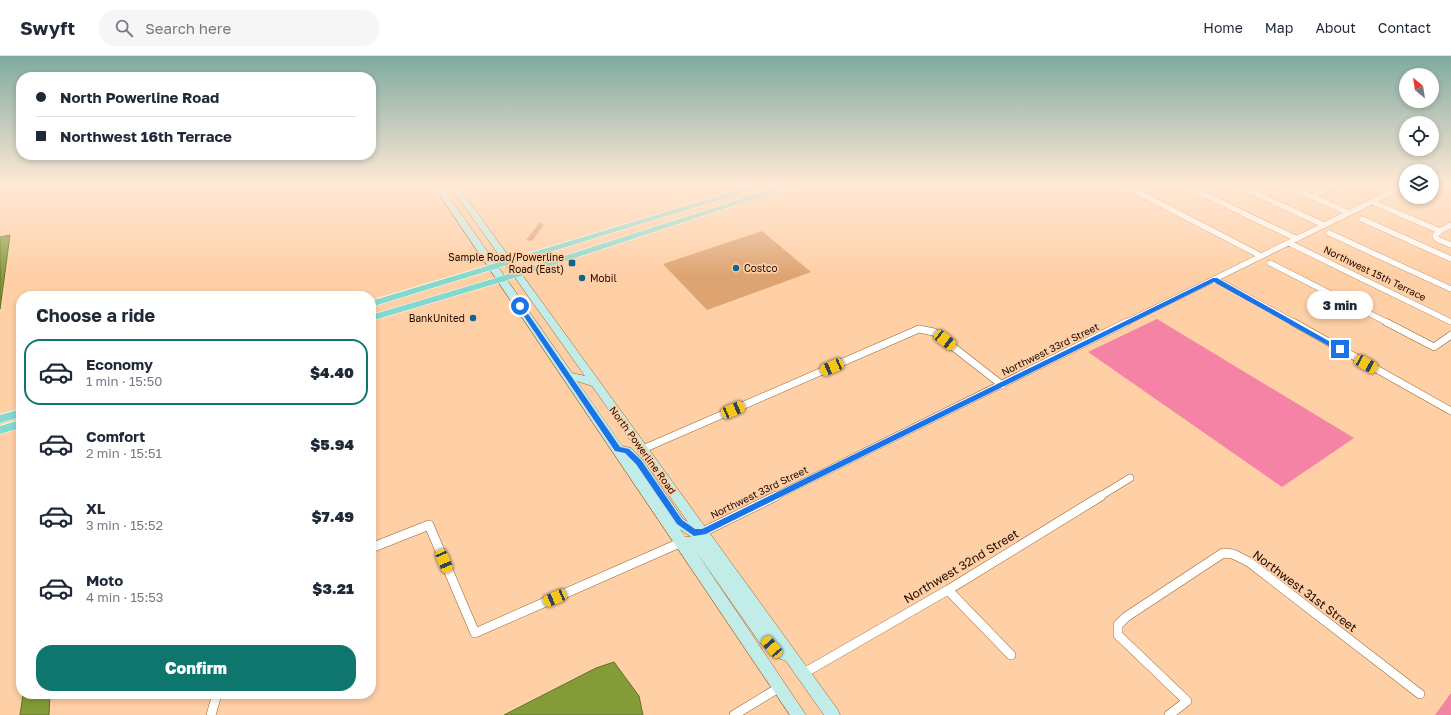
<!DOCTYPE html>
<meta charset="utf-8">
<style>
:root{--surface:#fff;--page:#f6f6f7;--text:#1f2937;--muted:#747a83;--line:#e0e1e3;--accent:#0f766e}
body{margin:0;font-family:"Golos Text",sans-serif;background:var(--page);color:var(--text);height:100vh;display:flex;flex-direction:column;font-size:15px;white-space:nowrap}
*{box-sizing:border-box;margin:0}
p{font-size:13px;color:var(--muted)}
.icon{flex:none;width:22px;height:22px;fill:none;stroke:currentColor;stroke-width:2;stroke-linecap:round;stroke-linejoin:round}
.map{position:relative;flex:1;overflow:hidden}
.sheet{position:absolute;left:16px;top:235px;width:360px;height:408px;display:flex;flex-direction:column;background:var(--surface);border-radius:16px;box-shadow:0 2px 6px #0003}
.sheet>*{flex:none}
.hud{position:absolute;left:16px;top:16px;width:360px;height:88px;border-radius:16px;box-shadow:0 2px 6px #0003;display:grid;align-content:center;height:88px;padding:0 20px;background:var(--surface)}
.needle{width:26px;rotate:330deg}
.tools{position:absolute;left:1399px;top:12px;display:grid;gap:8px}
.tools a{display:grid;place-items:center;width:40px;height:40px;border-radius:50%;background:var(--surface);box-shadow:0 2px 6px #0003;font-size:20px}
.end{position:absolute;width:18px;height:18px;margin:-9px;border:5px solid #1a73e8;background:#fff;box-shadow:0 0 0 2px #fff}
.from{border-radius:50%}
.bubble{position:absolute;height:28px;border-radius:14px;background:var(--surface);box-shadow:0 2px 6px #0003;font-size:13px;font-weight:800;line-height:28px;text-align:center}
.car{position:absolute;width:12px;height:24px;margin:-12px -6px;border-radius:5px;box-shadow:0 0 3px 1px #0007;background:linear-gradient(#f5c518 24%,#345 0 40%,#f5c518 0 76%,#345 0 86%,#f5c518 0)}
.hud b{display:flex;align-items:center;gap:14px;height:38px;font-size:15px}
.hud b+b{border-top:1px solid var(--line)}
.hud i{width:10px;height:10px;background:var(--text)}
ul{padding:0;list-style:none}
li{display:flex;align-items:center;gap:12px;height:66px;margin:0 8px 6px;padding:0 12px;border:2px solid transparent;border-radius:16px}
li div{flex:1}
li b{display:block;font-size:15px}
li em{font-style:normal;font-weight:800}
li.selected{border-color:var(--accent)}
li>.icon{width:36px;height:36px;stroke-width:1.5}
h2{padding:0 20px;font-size:18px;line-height:48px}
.primary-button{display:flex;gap:8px;margin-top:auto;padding:8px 20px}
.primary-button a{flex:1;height:46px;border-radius:16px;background:var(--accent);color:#fff;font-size:16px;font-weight:800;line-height:46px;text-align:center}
header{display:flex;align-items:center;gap:24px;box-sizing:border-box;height:56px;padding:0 20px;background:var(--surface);border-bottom:1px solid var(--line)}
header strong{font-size:19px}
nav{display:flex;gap:22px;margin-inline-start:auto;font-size:14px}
.search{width:280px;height:36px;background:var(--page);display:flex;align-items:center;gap:10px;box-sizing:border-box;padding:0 14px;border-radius:16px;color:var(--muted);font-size:15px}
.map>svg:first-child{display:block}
.green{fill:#f483a5}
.water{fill:#839c37;stroke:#647026}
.building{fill:#dda370}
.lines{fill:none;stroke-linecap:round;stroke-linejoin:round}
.minor-far2-casing{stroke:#996330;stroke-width:6}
.minor-far1-casing{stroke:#996330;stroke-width:8}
.minor-casing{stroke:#996330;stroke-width:10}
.secondary-casing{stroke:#996330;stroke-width:1}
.primary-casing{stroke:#fff;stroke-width:1}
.minor-far2{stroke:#fff;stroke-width:5.5}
.minor-far1{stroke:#fff;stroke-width:7}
.minor{stroke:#fff;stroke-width:9}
.secondary{fill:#c2ece7;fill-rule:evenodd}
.primary{fill:#84d9ce;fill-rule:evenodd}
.route{fill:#1a73e8}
.poi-dot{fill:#0e6394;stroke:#ffcfa5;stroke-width:1.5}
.labels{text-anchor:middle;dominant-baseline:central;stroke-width:3.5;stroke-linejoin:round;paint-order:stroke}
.poi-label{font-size:10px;fill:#1c0800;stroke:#ffcfa5;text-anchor:end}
.street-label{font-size:10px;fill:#1c0800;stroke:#ffcfa5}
.near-street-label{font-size:12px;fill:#1c0800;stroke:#ffcfa5}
</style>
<header>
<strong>Swyft</strong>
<div class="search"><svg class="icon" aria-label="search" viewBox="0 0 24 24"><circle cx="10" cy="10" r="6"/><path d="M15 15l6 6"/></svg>Search here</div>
<nav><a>Home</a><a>Map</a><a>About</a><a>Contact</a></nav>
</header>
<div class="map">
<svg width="1451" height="659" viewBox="0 0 1451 659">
<rect width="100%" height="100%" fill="#ffcfa5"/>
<path class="green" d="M 1157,263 L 1354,382 L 1282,431 L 1088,296 Z
M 1451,637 L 1451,659 L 1435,659 Z"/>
<path class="water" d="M 10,179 L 0,253 L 0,181 Z
M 614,606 L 639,640 L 643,659 L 504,659 L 596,612 Z
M 23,638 L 50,638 L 49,659 L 20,659 Z"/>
<path class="building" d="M 540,166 L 544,169 L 532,185 L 526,184 Z
M 762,175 L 811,216 L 707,254 L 663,208 Z"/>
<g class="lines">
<defs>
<path id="minor-far2" d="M 1124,129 L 1261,200
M 1185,129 L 1297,183
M 1237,129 L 1324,169
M 1286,129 L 1349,157
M 1317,138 L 1335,129
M 1372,146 L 1440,175
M 1362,163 L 1451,203
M 1451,169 L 1440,175 L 1435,180 L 1437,183 L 1451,189
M 1329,177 L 1451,233
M 1289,187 L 1451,266
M 1270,207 L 1388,267
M 1215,223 L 1295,267
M 1125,267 L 1406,129"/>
<path id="minor-far1" d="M 1293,266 L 1451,355
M 1386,266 L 1434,291 L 1451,279
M 643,393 L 919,273 L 934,276 L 1002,329
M 774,441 L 1127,266
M 1099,441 L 1130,422"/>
<path id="minor" d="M 703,476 L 776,440
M 371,492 L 429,469 L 475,577 L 682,486
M 948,534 L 1011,599
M 804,617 L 948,534 L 1101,440
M 211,659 L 217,638
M 734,659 L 780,631
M 1169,659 L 1187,645 L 1118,579 L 1118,569 L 1126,561 L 1223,497 L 1233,498 L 1249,506 L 1420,638"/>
<path id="secondary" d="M 433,129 L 441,129 L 572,317 L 585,320 L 449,129 L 457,129 L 838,654 L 840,659 L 824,659 L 786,605 L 773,600 L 760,587 L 695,494 L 806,659 L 790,659 ZM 577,325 L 592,330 L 688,466 L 683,463 L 642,403 L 631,392 L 622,390 ZM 680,473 L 690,480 L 691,481 L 685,481 Z"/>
<path id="primary" d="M 755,129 L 768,129 L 371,251 L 371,245 Z
M 784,129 L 797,129 L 505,225 L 371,265 L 371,259 L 499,221 Z
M 21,353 L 21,361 L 0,367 L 0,359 Z
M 21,364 L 21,372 L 0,378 L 0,370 Z"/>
</defs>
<use href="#minor-far2" class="minor-far2-casing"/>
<use href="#minor-far1" class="minor-far1-casing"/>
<use href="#minor" class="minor-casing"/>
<use href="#secondary" class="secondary-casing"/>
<use href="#primary" class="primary-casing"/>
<use href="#minor-far2" class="minor-far2"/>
<use href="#minor-far1" class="minor-far1"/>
<use href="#minor" class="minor"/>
<use href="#secondary" class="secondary"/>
<use href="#primary" class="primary"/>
</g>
<linearGradient id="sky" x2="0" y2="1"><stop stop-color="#7faaa1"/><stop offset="0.58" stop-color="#ffe9d6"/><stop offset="1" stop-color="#ffe9d6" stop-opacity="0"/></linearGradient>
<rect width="1451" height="221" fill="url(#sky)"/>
<path class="route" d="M 1213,222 L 1217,222 L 1343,293 L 1338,295 L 1214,226 L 706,478 L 694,480 L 677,468 L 636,408 L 625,397 L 615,395 L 517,250 L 522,249 L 620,391 L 629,393 L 641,404 L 682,464 L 695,473 L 702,473 Z"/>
<g class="poi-dot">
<rect x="568" y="203" width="8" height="8" rx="2"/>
<circle cx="736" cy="212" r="4"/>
<circle cx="582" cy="222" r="4"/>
<circle cx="473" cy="262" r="4"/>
</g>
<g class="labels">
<g class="poi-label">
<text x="564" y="201">Sample Road/Powerline<tspan x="564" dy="12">Road (East)</tspan></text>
<text x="744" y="212" text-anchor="start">Costco</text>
<text x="590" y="222" text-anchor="start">Mobil</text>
<text x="465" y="262">BankUnited</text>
</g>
<g class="street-label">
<text transform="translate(1375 217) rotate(26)">Northwest 15th Terrace</text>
<text transform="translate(1050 293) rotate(-26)">Northwest 33rd Street</text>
<text transform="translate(643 394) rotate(54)">North Powerline Road</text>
<text transform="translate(759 436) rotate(-26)">Northwest 33rd Street</text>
</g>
<g class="near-street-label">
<text transform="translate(961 510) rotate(-31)">Northwest 32nd Street</text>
<text transform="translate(1305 535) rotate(37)">Northwest 31st Street</text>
</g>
</g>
</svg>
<div class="tools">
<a><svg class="needle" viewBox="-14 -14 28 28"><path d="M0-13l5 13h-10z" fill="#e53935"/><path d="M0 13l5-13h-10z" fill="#747a83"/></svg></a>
<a><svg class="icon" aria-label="locate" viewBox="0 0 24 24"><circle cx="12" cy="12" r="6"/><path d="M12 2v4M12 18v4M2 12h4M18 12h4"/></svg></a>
<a><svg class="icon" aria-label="layers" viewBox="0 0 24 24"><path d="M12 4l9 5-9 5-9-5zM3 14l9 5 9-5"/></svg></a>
</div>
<i class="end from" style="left:520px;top:250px"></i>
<i class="end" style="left:1340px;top:293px"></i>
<div class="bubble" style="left:1307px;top:235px;width:66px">3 min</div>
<i class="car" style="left:945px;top:284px;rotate:128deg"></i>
<i class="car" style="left:1366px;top:308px;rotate:119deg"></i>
<i class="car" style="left:832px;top:311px;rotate:247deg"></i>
<i class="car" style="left:733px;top:354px;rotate:67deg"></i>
<i class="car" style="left:444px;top:505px;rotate:157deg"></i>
<i class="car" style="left:555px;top:542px;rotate:247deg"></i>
<i class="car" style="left:772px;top:591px;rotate:319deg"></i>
<div class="hud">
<b><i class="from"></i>North Powerline Road</b>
<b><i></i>Northwest 16th Terrace</b>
</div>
<section class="sheet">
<h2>Choose a ride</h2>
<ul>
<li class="selected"><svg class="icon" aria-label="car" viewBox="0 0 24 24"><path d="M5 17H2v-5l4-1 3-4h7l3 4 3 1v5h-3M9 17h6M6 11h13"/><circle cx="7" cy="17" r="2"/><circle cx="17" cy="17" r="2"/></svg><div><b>Economy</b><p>1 min · 15:50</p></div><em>$4.40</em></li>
<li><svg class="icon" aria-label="car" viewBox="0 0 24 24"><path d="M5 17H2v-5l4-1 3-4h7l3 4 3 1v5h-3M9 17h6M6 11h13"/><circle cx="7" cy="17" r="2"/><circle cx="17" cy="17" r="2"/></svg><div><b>Comfort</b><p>2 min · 15:51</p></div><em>$5.94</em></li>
<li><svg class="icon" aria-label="car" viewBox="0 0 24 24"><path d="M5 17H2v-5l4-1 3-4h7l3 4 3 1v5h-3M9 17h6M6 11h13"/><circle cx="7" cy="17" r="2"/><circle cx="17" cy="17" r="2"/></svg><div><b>XL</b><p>3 min · 15:52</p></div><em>$7.49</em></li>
<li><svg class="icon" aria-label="car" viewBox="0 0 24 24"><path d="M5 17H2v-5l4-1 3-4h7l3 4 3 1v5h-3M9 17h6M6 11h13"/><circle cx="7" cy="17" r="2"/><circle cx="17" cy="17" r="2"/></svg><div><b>Moto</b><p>4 min · 15:53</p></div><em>$3.21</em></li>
</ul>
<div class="primary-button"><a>Confirm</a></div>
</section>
</div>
